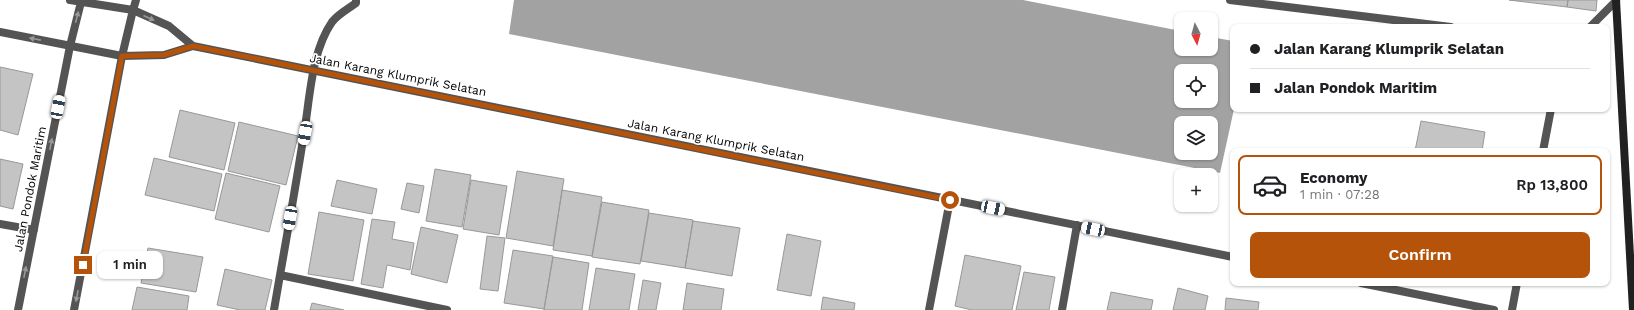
<!DOCTYPE html>
<meta charset="utf-8">
<style>
:root{--surface:#fff;--page:#f2f2f2;--text:#202124;--muted:#757577;--line:#e0e0e0;--accent:#b45309}
body{margin:0;font-family:"Work Sans",sans-serif;background:var(--page);color:var(--text);height:100vh;display:flex;flex-direction:column;font-size:15px;white-space:nowrap}
*{box-sizing:border-box;margin:0}
p{font-size:13px;color:var(--muted)}
.icon{flex:none;width:22px;height:22px;fill:none;stroke:currentColor;stroke-width:2;stroke-linecap:round;stroke-linejoin:round}
.map{position:relative;flex:1;overflow:hidden}
.side{position:absolute;left:1230px;top:148px;width:380px;height:138px;display:flex;flex-direction:column;background:var(--surface);border-radius:8px;box-shadow:0 1px 3px #0004}
.side>*{flex:none}
.banner{position:absolute;left:1230px;top:24px;width:380px;height:88px;border-radius:8px;box-shadow:0 1px 3px #0004;display:grid;align-content:center;height:88px;padding:0 20px;background:var(--surface)}
.needle{width:26px;rotate:174deg}
.controls{position:absolute;left:1174px;top:12px;display:grid;gap:8px}
.controls a{display:grid;place-items:center;width:44px;height:44px;border-radius:8px;background:var(--surface);box-shadow:0 1px 3px #0004;font-size:20px}
.end{position:absolute;width:18px;height:18px;margin:-9px;border:5px solid #b45309;background:#fff;box-shadow:0 0 0 2px #fff}
.from{border-radius:50%}
.bubble{position:absolute;height:28px;border-radius:8px;background:var(--surface);box-shadow:0 1px 3px #0004;font-size:13px;font-weight:600;line-height:28px;text-align:center}
.car{position:absolute;width:12px;height:24px;margin:-12px -6px;border-radius:5px;box-shadow:0 0 3px 1px #0007;background:linear-gradient(#fff 24%,#345 0 40%,#fff 0 76%,#345 0 86%,#fff 0)}
.banner b{display:flex;align-items:center;gap:14px;height:38px;font-size:15px}
.banner b+b{border-top:1px solid var(--line)}
.banner i{width:10px;height:10px;background:var(--text)}
ul{padding:7px 0 0;list-style:none}
li{display:flex;align-items:center;gap:12px;height:60px;margin:0 8px 6px;padding:0 12px;border:2px solid transparent;border-radius:8px}
li div{flex:1}
li b{display:block;font-size:15px}
li em{font-style:normal;font-weight:600}
li.selected{border-color:var(--accent)}
li>.icon{width:36px;height:36px;stroke-width:1.5}
.button{display:flex;gap:8px;margin-top:auto;padding:8px 20px}
.button a{flex:1;height:46px;border-radius:8px;background:var(--accent);color:#fff;font-size:16px;font-weight:600;line-height:46px;text-align:center}
.map>svg:first-child{display:block}
.water{fill:#a2a2a2;fill-rule:evenodd}
.building{fill:#c4c4c4;stroke:#989898}
.lines{fill:none;stroke-linecap:round;stroke-linejoin:round}
.lane{stroke:#545454;stroke-width:8}
.street{stroke:#545454;stroke-width:8}
.secondary{stroke:#212121;stroke-width:8}
.oneway{fill:#989898}
.route{stroke:#b45309;stroke-width:5}
.labels{text-anchor:middle;dominant-baseline:central;stroke-width:3.5;stroke-linejoin:round;paint-order:stroke}
.street-label{font-size:12px;fill:#000;stroke:#fff}
</style>
<div class="map">
<svg width="1634" height="310" viewBox="0 0 1634 310">
<rect width="100%" height="100%" fill="#fff"/>
<path class="water" d="M 514,0 L 1023,0 L 1181,31 L 1181,49 L 1211,49 L 1211,37 L 1233,41 L 1234,109 L 1220,173 L 509,34 ZM 1181,71 L 1211,71 L 1211,101 L 1181,101 ZM 1181,123 L 1211,123 L 1211,153 L 1181,153 Z"/>
<path class="building" d="M 1509,0 L 1568,0 L 1567,7 Z
M 1568,0 L 1597,0 L 1596,11 L 1567,7 Z
M 0,67 L 33,74 L 18,135 L 0,130 Z
M 180,110 L 235,123 L 224,170 L 169,157 Z
M 1421,121 L 1485,132 L 1482,151 L 1415,151 Z
M 239,122 L 298,136 L 286,185 L 228,171 Z
M 154,158 L 222,174 L 214,211 L 145,195 Z
M 0,159 L 23,164 L 13,209 L 0,206 Z
M 435,169 L 471,175 L 462,227 L 426,221 Z
M 517,171 L 564,179 L 553,246 L 506,238 Z
M 226,173 L 280,186 L 269,232 L 215,219 Z
M 337,180 L 377,189 L 372,214 L 331,206 Z
M 471,180 L 507,186 L 499,235 L 463,229 Z
M 407,183 L 424,186 L 419,213 L 401,209 Z
M 562,190 L 602,197 L 592,256 L 553,250 Z
M 602,202 L 649,210 L 640,264 L 592,257 Z
M 319,212 L 364,220 L 353,281 L 308,274 Z
M 649,213 L 693,220 L 685,268 L 641,261 Z
M 372,219 L 395,222 L 392,239 L 414,243 L 410,270 L 387,265 L 383,288 L 361,284 Z
M 693,221 L 740,228 L 732,276 L 685,268 Z
M 421,227 L 458,235 L 447,283 L 411,274 Z
M 787,234 L 821,241 L 811,296 L 777,290 Z
M 487,236 L 505,238 L 498,291 L 480,289 Z
M 148,248 L 203,257 L 196,292 L 141,283 Z
M 513,250 L 553,256 L 544,309 L 504,303 Z
M 965,255 L 1021,266 L 1012,310 L 972,310 L 955,306 Z
M 553,257 L 589,263 L 582,310 L 544,310 Z
M 596,268 L 635,274 L 629,310 L 589,310 Z
M 225,269 L 272,280 L 265,310 L 240,310 L 217,305 Z
M 1024,272 L 1055,277 L 1049,310 L 1016,310 Z
M 643,280 L 661,283 L 656,310 L 638,310 Z
M 687,283 L 724,289 L 721,310 L 683,310 Z
M 137,287 L 189,296 L 187,310 L 132,310 Z
M 1178,288 L 1208,296 L 1205,310 L 1173,310 Z
M 1111,292 L 1153,300 L 1151,310 L 1107,310 Z
M 823,297 L 855,303 L 854,310 L 821,310 Z
M 1226,298 L 1259,302 L 1258,310 L 1225,310 Z
M 312,303 L 344,310 L 310,310 Z"/>
<g class="lines">
<path class="lane" d="M 133,10 L 136,0"/>
<path class="street" d="M 70,0 L 133,10 L 169,26 L 193,46 L 1233,257
M 1230,0 L 1451,27
M 1590,27 L 1616,1
M 0,32 L 122,56 L 164,55 L 193,46
M 1543,151 L 1551,109
M 0,224 L 34,230
M 280,275 L 447,310
M 1361,283 L 1494,310
M 18,310 L 70,46 L 81,2
M 74,310 L 122,56 L 133,10
M 274,310 C 284,251 295,192 304,133 C 310,99 311,52 332,22 C 338,14 348,9 356,3 L 356,0
M 929,310 L 950,200
M 1062,310 L 1077,225
M 1512,310 L 1517,283"/>
<path class="secondary" d="M 1616,0 L 1633,310"/>
</g>
<defs><path id="oneway-solid" d="M-6-.8H1V-3.2L6.5 0L1 3.2V.8H-6Z"/></defs>
<g class="oneway">
<use href="#oneway-solid" transform="translate(77 17) rotate(-76)"/>
<use href="#oneway-solid" transform="translate(149 18) rotate(24)"/>
<use href="#oneway-solid" transform="translate(35 39) rotate(-169)"/>
<use href="#oneway-solid" transform="translate(51 144) rotate(-79)"/>
<use href="#oneway-solid" transform="translate(25 272) rotate(-79)"/>
<use href="#oneway-solid" transform="translate(77 296) rotate(101)"/>
</g>
<g class="lines">
<path class="route" d="M 83,265 L 122,56 L 164,55 L 193,46 L 950,200"/>
</g>
<g class="labels">
<g class="street-label">
<text transform="translate(398 75) rotate(11)">Jalan Karang Klumprik Selatan</text>
<text transform="translate(716 140) rotate(11)">Jalan Karang Klumprik Selatan</text>
<text transform="translate(30 189) rotate(-79)">Jalan Pondok Maritim</text>
</g>
</g>
</svg>
<div class="controls">
<a><svg class="needle" viewBox="-14 -14 28 28"><path d="M0-13l5 13h-10z" fill="#e53935"/><path d="M0 13l5-13h-10z" fill="#757577"/></svg></a>
<a><svg class="icon" aria-label="locate" viewBox="0 0 24 24"><circle cx="12" cy="12" r="6"/><path d="M12 2v4M12 18v4M2 12h4M18 12h4"/></svg></a>
<a><svg class="icon" aria-label="layers" viewBox="0 0 24 24"><path d="M12 4l9 5-9 5-9-5zM3 14l9 5 9-5"/></svg></a>
<a>+</a>
</div>
<i class="end from" style="left:950px;top:200px"></i>
<i class="end" style="left:83px;top:265px"></i>
<div class="bubble" style="left:97px;top:251px;width:66px">1 min</div>
<i class="car" style="left:58px;top:107px;rotate:11deg"></i>
<i class="car" style="left:305px;top:133px;rotate:190deg"></i>
<i class="car" style="left:993px;top:208px;rotate:102deg"></i>
<i class="car" style="left:290px;top:218px;rotate:190deg"></i>
<i class="car" style="left:1093px;top:229px;rotate:282deg"></i>
<div class="banner">
<b><i class="from"></i>Jalan Karang Klumprik Selatan</b>
<b><i></i>Jalan Pondok Maritim</b>
</div>
<section class="side">
<ul>
<li class="selected"><svg class="icon" aria-label="car" viewBox="0 0 24 24"><path d="M5 17H2v-5l4-1 3-4h7l3 4 3 1v5h-3M9 17h6M6 11h13"/><circle cx="7" cy="17" r="2"/><circle cx="17" cy="17" r="2"/></svg><div><b>Economy</b><p>1 min · 07:28</p></div><em>Rp 13,800</em></li>
</ul>
<div class="button"><a>Confirm</a></div>
</section>
</div>
